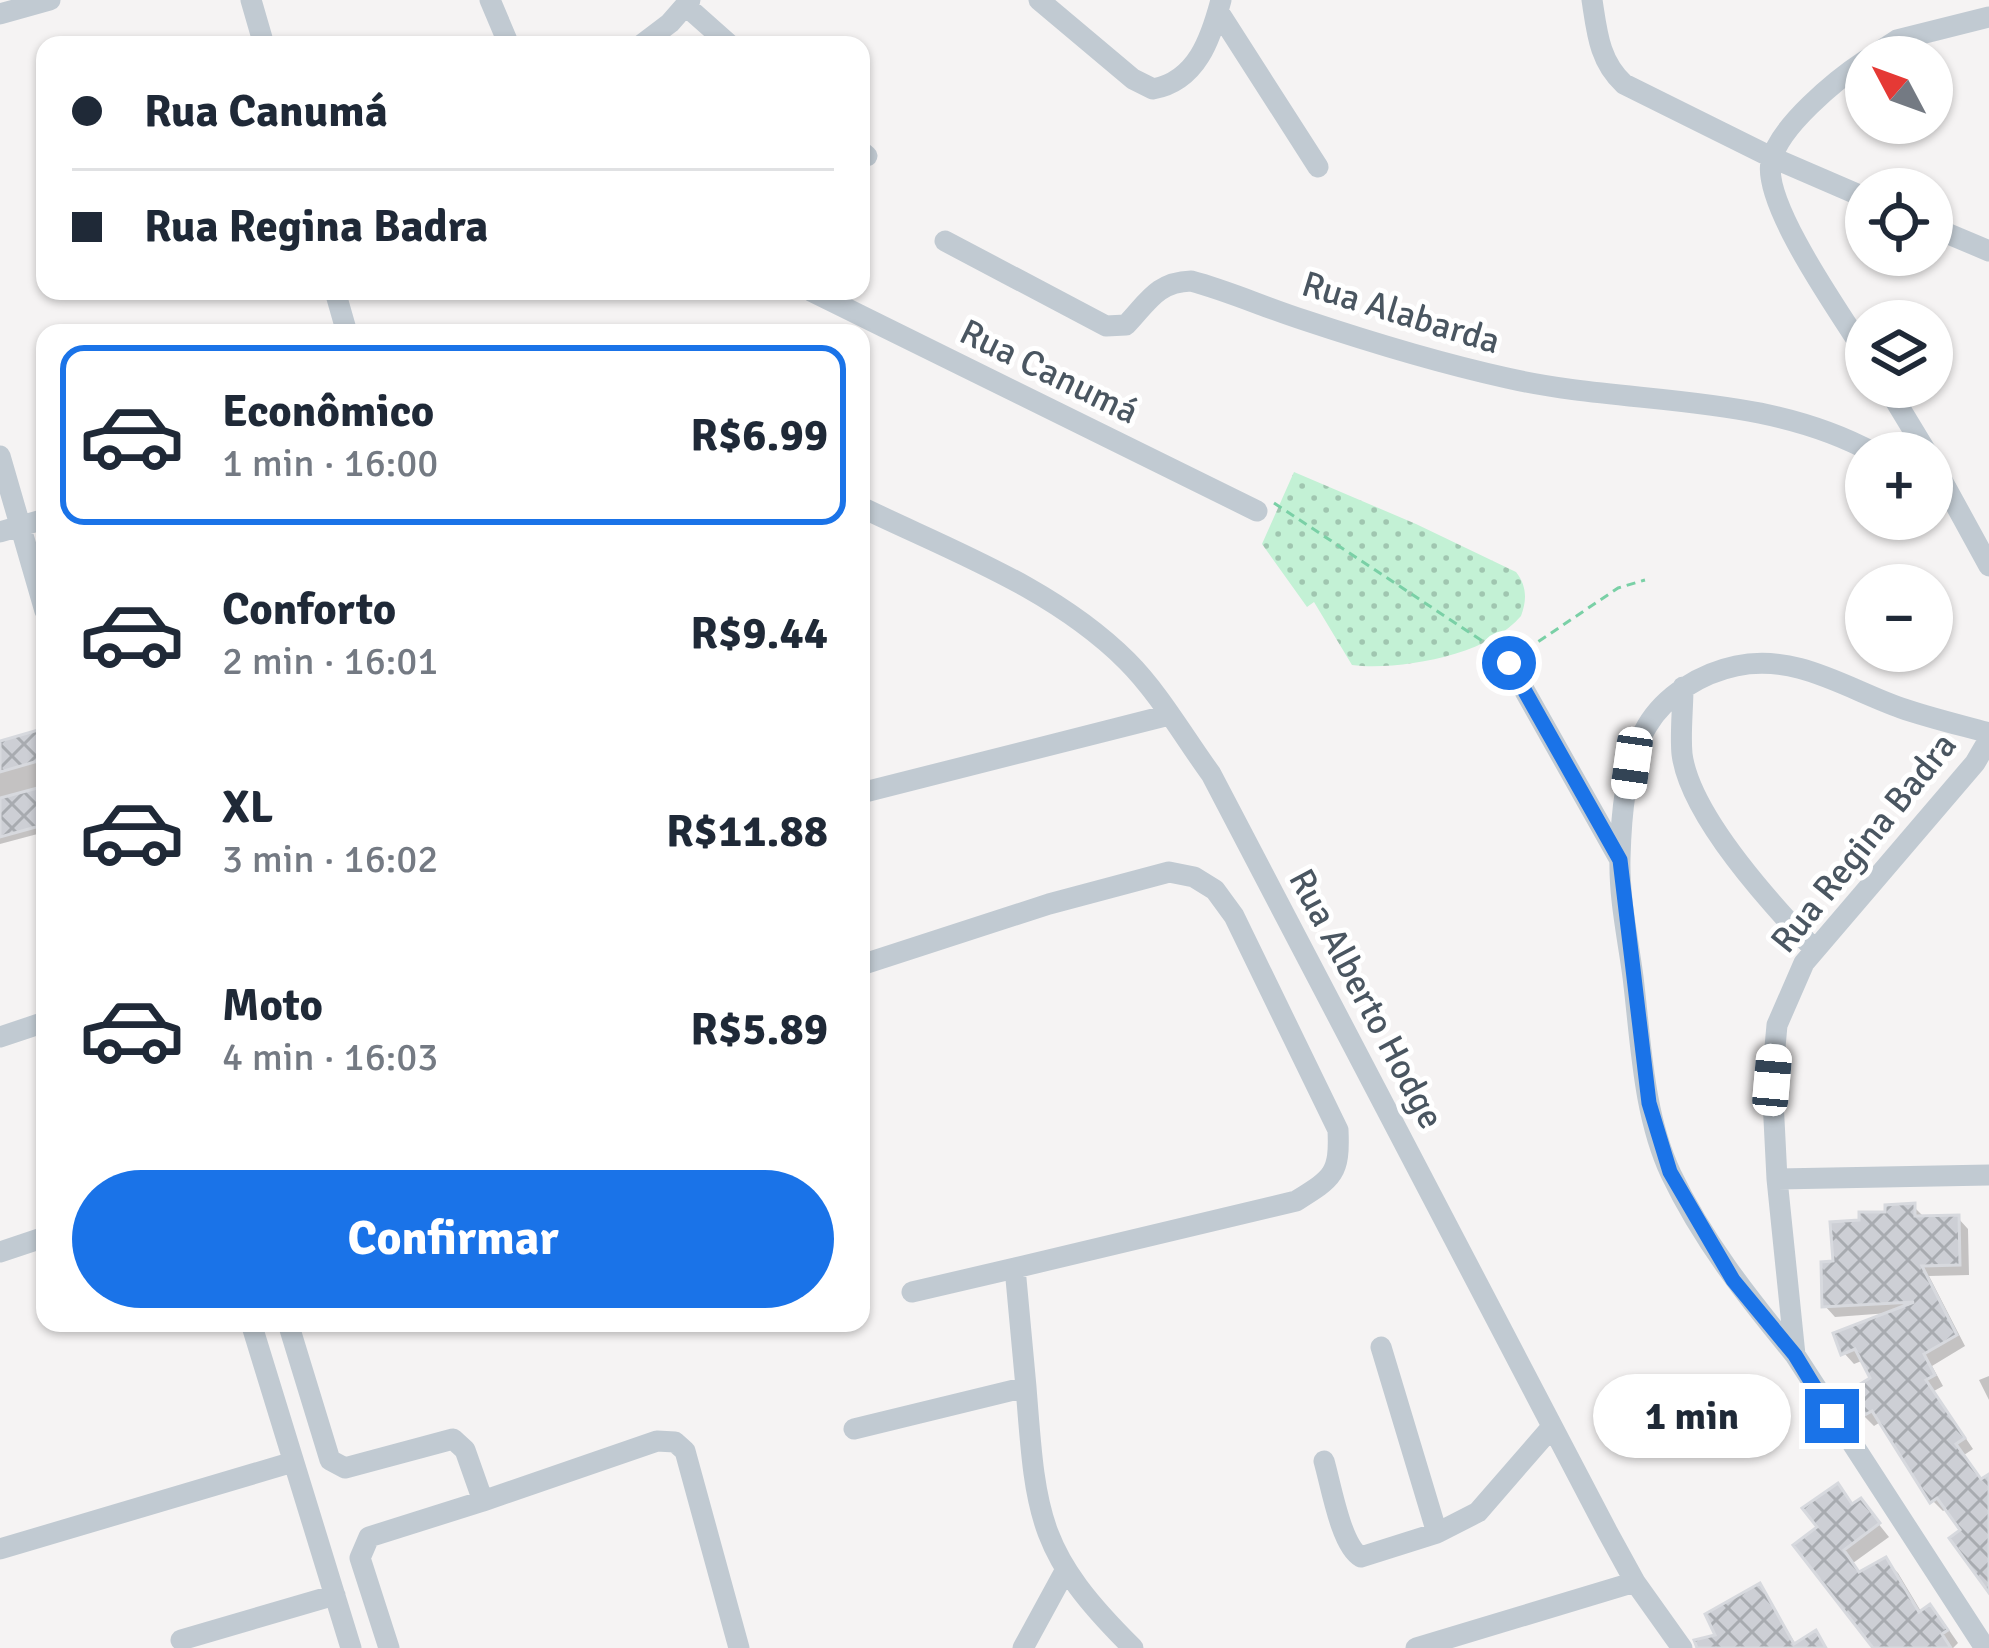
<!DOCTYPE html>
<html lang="pt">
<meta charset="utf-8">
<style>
:root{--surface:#fff;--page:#f6f6f7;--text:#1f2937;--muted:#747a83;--line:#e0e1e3;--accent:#1a73e8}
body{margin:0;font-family:Signika,sans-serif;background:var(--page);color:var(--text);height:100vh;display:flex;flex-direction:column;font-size:45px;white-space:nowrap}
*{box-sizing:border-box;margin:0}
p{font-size:39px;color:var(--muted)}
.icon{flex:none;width:66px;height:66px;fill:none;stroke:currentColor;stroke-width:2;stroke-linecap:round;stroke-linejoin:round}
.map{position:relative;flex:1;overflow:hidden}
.details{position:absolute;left:36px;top:324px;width:834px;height:1008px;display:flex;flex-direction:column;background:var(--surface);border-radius:24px;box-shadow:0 3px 9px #0004}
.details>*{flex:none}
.top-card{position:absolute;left:36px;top:36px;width:834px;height:264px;border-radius:24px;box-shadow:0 3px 9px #0004;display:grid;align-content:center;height:264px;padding:0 36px;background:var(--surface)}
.needle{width:78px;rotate:311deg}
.buttons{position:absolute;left:1845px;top:36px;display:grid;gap:24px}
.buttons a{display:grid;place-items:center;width:108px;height:108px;border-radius:50%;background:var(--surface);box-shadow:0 3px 9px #0004;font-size:60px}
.end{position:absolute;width:54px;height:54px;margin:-27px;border:15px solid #1a73e8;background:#fff;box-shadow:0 0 0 6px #fff}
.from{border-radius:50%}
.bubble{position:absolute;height:84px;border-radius:42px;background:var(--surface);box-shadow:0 3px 9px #0004;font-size:39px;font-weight:700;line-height:84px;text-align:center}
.car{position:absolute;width:36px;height:72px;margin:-36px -18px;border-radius:15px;box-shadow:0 0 9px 3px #0007;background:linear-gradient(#fff 24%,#345 0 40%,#fff 0 76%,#345 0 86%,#fff 0)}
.top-card b{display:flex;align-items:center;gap:42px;height:114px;font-size:45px}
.top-card b+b{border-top:3px solid var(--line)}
.top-card i{width:30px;height:30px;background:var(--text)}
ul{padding:21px 0 0;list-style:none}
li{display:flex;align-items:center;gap:36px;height:180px;margin:0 24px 18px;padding:0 12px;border:6px solid transparent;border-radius:24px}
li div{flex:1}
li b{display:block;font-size:45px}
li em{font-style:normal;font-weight:700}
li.active{border-color:var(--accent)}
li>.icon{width:108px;height:108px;stroke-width:1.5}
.button{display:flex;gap:24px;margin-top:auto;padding:24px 36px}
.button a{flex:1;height:138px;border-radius:72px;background:var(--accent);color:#fff;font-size:48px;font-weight:700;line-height:138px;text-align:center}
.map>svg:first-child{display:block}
.park{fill:url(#park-dots)}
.shadow{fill:#0003}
.building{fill:url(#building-cross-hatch);stroke:#d7d9de;stroke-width:3}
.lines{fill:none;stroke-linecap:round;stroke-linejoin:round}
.path{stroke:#7ad0a6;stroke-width:3;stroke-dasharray:9 6;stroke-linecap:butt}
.minor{stroke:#c1cad2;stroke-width:21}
.route{stroke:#1a73e8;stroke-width:15}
.labels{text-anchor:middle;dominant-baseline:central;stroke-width:10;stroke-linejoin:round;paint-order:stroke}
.street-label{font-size:36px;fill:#4a5661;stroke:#fff}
</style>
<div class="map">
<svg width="1989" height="1648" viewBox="0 0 1989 1648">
<defs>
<pattern id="park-dots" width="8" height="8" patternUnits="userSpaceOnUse" patternTransform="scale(3)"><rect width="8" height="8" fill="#c3f1d5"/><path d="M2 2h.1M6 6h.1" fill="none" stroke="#a0c6b0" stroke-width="1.8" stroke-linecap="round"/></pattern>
<pattern id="building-cross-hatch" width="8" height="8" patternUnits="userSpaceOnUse" patternTransform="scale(3)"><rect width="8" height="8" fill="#cdcfd5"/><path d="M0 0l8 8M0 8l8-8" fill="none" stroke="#a8abb0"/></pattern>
</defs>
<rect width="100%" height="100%" fill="#f5f3f3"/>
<path class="park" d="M 1294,472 L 1416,524 L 1516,572 C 1527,586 1527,600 1521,616 C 1489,655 1399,671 1352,665 L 1314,602 L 1307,607 L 1262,544 Z"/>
<path class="shadow" d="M 45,731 L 45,832 L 0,844 L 0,745 Z
M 1913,1206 L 1924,1217 L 1958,1218 L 1968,1229 L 1969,1275 L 1929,1276 L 1965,1346 L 1932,1366 L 1943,1386 L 1934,1391 L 1973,1449 L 1964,1455 L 1982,1482 L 1989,1477 L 1989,1588 L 1964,1531 L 1948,1508 L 1943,1511 L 1933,1501 L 1882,1421 L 1874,1426 L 1863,1415 L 1874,1379 L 1864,1360 L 1854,1364 L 1844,1353 L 1889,1313 L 1835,1317 L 1825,1306 L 1836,1263 L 1888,1215 Z
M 1989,1376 L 1989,1400 L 1979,1380 Z
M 1837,1487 L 1854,1506 L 1861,1502 L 1889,1537 L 1853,1563 L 1861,1574 L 1886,1561 L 1898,1573 L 1922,1613 L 1930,1608 L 1942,1620 L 1958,1643 L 1953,1648 L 1876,1648 L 1821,1528 Z
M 1760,1587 L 1797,1646 L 1816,1634 L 1827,1648 L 1710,1648 Z"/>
<path class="building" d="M 45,728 L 45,759 L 0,772 L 0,741 Z
M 45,786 L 43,825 L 0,837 L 0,798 Z
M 1915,1203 L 1915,1216 L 1959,1215 L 1960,1265 L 1922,1266 L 1957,1335 L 1924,1354 L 1935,1375 L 1926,1380 L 1965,1438 L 1956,1444 L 1981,1479 L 1989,1474 L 1989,1593 L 1949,1538 L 1960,1530 L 1937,1498 L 1930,1503 L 1872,1411 L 1861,1417 L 1847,1392 L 1870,1378 L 1855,1349 L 1841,1355 L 1833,1333 L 1914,1302 L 1822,1307 L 1821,1262 L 1833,1261 L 1830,1222 L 1859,1220 L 1859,1212 L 1885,1212 L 1885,1205 Z
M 1838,1483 L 1852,1504 L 1861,1498 L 1880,1523 L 1844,1550 L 1859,1572 L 1886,1557 L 1919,1612 L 1930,1604 L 1948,1630 L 1942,1634 L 1951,1648 L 1873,1648 L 1793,1545 L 1817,1527 L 1802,1508 Z
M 1760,1583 L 1794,1644 L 1816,1630 L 1826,1648 L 1697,1648 L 1694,1640 L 1715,1635 L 1705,1614 Z"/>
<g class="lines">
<path class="path" d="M 1274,503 L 1496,650
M 1526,650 L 1618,588 L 1645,580"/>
<path class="minor" d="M 251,0 L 264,45
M 490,0 L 509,45
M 1039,0 L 1133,79 L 1153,89 C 1197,81 1211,38 1221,0
M 1592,0 C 1597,32 1599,61 1624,84 L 1771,157 L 1866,198
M 686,6 L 730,45
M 1218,11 L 1318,167
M 0,14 L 50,0
M 641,45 L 670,23 L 690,0
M 1871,57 L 1897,40 L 1989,17
M 1866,60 C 1837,79 1778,127 1771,162 C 1762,204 1842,316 1866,354
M 861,151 L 867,156
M 1932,227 L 1989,251
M 945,241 L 1106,326 L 1126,325 C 1148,302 1157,282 1191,281 C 1229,291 1266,308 1304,320 C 1370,342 1439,363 1507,378 C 1628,406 1761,391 1874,453
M 335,291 L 347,333
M 811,291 L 1257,511
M 1887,387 L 1927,453
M 0,456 L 45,611
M 1932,462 L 1989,566
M 861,507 C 952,551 1054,588 1127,661 C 1159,693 1184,737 1211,774 L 1607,1531 L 1635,1582 L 1682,1648
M 0,532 L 45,519
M 1509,663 L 1620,860
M 1683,687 C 1683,709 1680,733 1682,754 C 1690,816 1772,905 1814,949
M 861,793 L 1169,715
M 861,965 L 1049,904 L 1169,872 L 1194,877 L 1215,890 L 1234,916 L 1338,1130 C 1340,1174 1333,1178 1296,1201 L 1015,1268
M 0,1037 L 45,1022
M 1777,1179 L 1989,1175
M 0,1252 L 45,1237
M 251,1323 L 351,1648
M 288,1323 L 330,1460 L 345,1468 L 453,1439 L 465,1450 L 483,1501 L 369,1537 L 360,1558 L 389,1648
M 1381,1347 L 1437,1533
M 1795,1355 C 1748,1298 1703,1241 1671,1174 C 1643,1114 1641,1042 1633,977 C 1628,939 1619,898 1620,859 C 1621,817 1625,762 1647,726 C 1665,695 1702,673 1736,666 C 1796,653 1847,689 1901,708 C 1930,718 1960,725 1989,733
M 1026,1387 C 1036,1517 1037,1553 1133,1648
M 854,1429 L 1026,1387 L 1015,1268 L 912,1292
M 1324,1461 C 1331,1485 1341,1546 1361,1557 L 1437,1533 L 1478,1512 L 1551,1428
M 483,1501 L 657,1441 L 675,1442 L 685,1451 L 739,1648
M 0,1549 L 293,1462
M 181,1640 L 335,1595
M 1023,1648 L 1065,1571
M 1416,1648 L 1635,1582
M 1985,1648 L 1795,1355 L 1777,1179 L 1772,1080 L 1777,1025 L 1804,963 L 1975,763 L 1989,739"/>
</g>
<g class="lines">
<path class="route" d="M 1509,663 L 1620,860 L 1649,1103 L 1670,1172 L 1733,1280 L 1795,1355 L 1832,1416"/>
</g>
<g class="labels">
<g class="street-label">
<text transform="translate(1401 313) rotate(17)">Rua Alabarda</text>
<text transform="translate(1049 372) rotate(26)">Rua Canumá</text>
<text transform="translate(1864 843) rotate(-51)">Rua Regina Badra</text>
<text transform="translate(1366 999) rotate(62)">Rua Alberto Hodge</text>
</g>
</g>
</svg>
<div class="buttons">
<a><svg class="needle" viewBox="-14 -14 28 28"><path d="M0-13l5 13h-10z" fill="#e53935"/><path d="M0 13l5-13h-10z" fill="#747a83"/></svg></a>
<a><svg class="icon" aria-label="locate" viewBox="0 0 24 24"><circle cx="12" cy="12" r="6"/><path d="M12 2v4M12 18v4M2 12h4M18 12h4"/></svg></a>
<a><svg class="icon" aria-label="layers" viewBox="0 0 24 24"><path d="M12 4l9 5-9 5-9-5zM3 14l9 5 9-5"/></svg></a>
<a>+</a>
<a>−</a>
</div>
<i class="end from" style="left:1509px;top:663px"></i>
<i class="end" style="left:1832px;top:1416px"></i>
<div class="bubble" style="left:1593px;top:1374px;width:198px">1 min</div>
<i class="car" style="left:1632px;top:763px;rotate:188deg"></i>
<i class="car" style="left:1772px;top:1080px;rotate:5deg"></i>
<div class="top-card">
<b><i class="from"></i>Rua Canumá</b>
<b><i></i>Rua Regina Badra</b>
</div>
<section class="details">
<ul>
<li class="active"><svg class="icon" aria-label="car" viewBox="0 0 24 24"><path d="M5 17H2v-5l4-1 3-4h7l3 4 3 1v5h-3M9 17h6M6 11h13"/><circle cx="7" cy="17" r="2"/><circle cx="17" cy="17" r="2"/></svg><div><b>Econômico</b><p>1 min · 16:00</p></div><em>R$6.99</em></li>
<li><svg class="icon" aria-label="car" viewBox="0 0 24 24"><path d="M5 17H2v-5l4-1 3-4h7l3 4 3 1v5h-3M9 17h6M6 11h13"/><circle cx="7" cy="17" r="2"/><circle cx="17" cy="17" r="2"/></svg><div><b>Conforto</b><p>2 min · 16:01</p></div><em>R$9.44</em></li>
<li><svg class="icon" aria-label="car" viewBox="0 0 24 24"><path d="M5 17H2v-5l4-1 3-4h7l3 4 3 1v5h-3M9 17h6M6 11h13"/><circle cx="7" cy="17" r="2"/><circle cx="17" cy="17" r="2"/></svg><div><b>XL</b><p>3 min · 16:02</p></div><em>R$11.88</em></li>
<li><svg class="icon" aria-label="car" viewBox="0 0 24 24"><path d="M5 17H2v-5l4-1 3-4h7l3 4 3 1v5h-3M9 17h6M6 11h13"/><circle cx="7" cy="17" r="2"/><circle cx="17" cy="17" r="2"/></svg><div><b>Moto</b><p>4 min · 16:03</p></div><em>R$5.89</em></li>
</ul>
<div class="button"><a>Confirmar</a></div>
</section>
</div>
